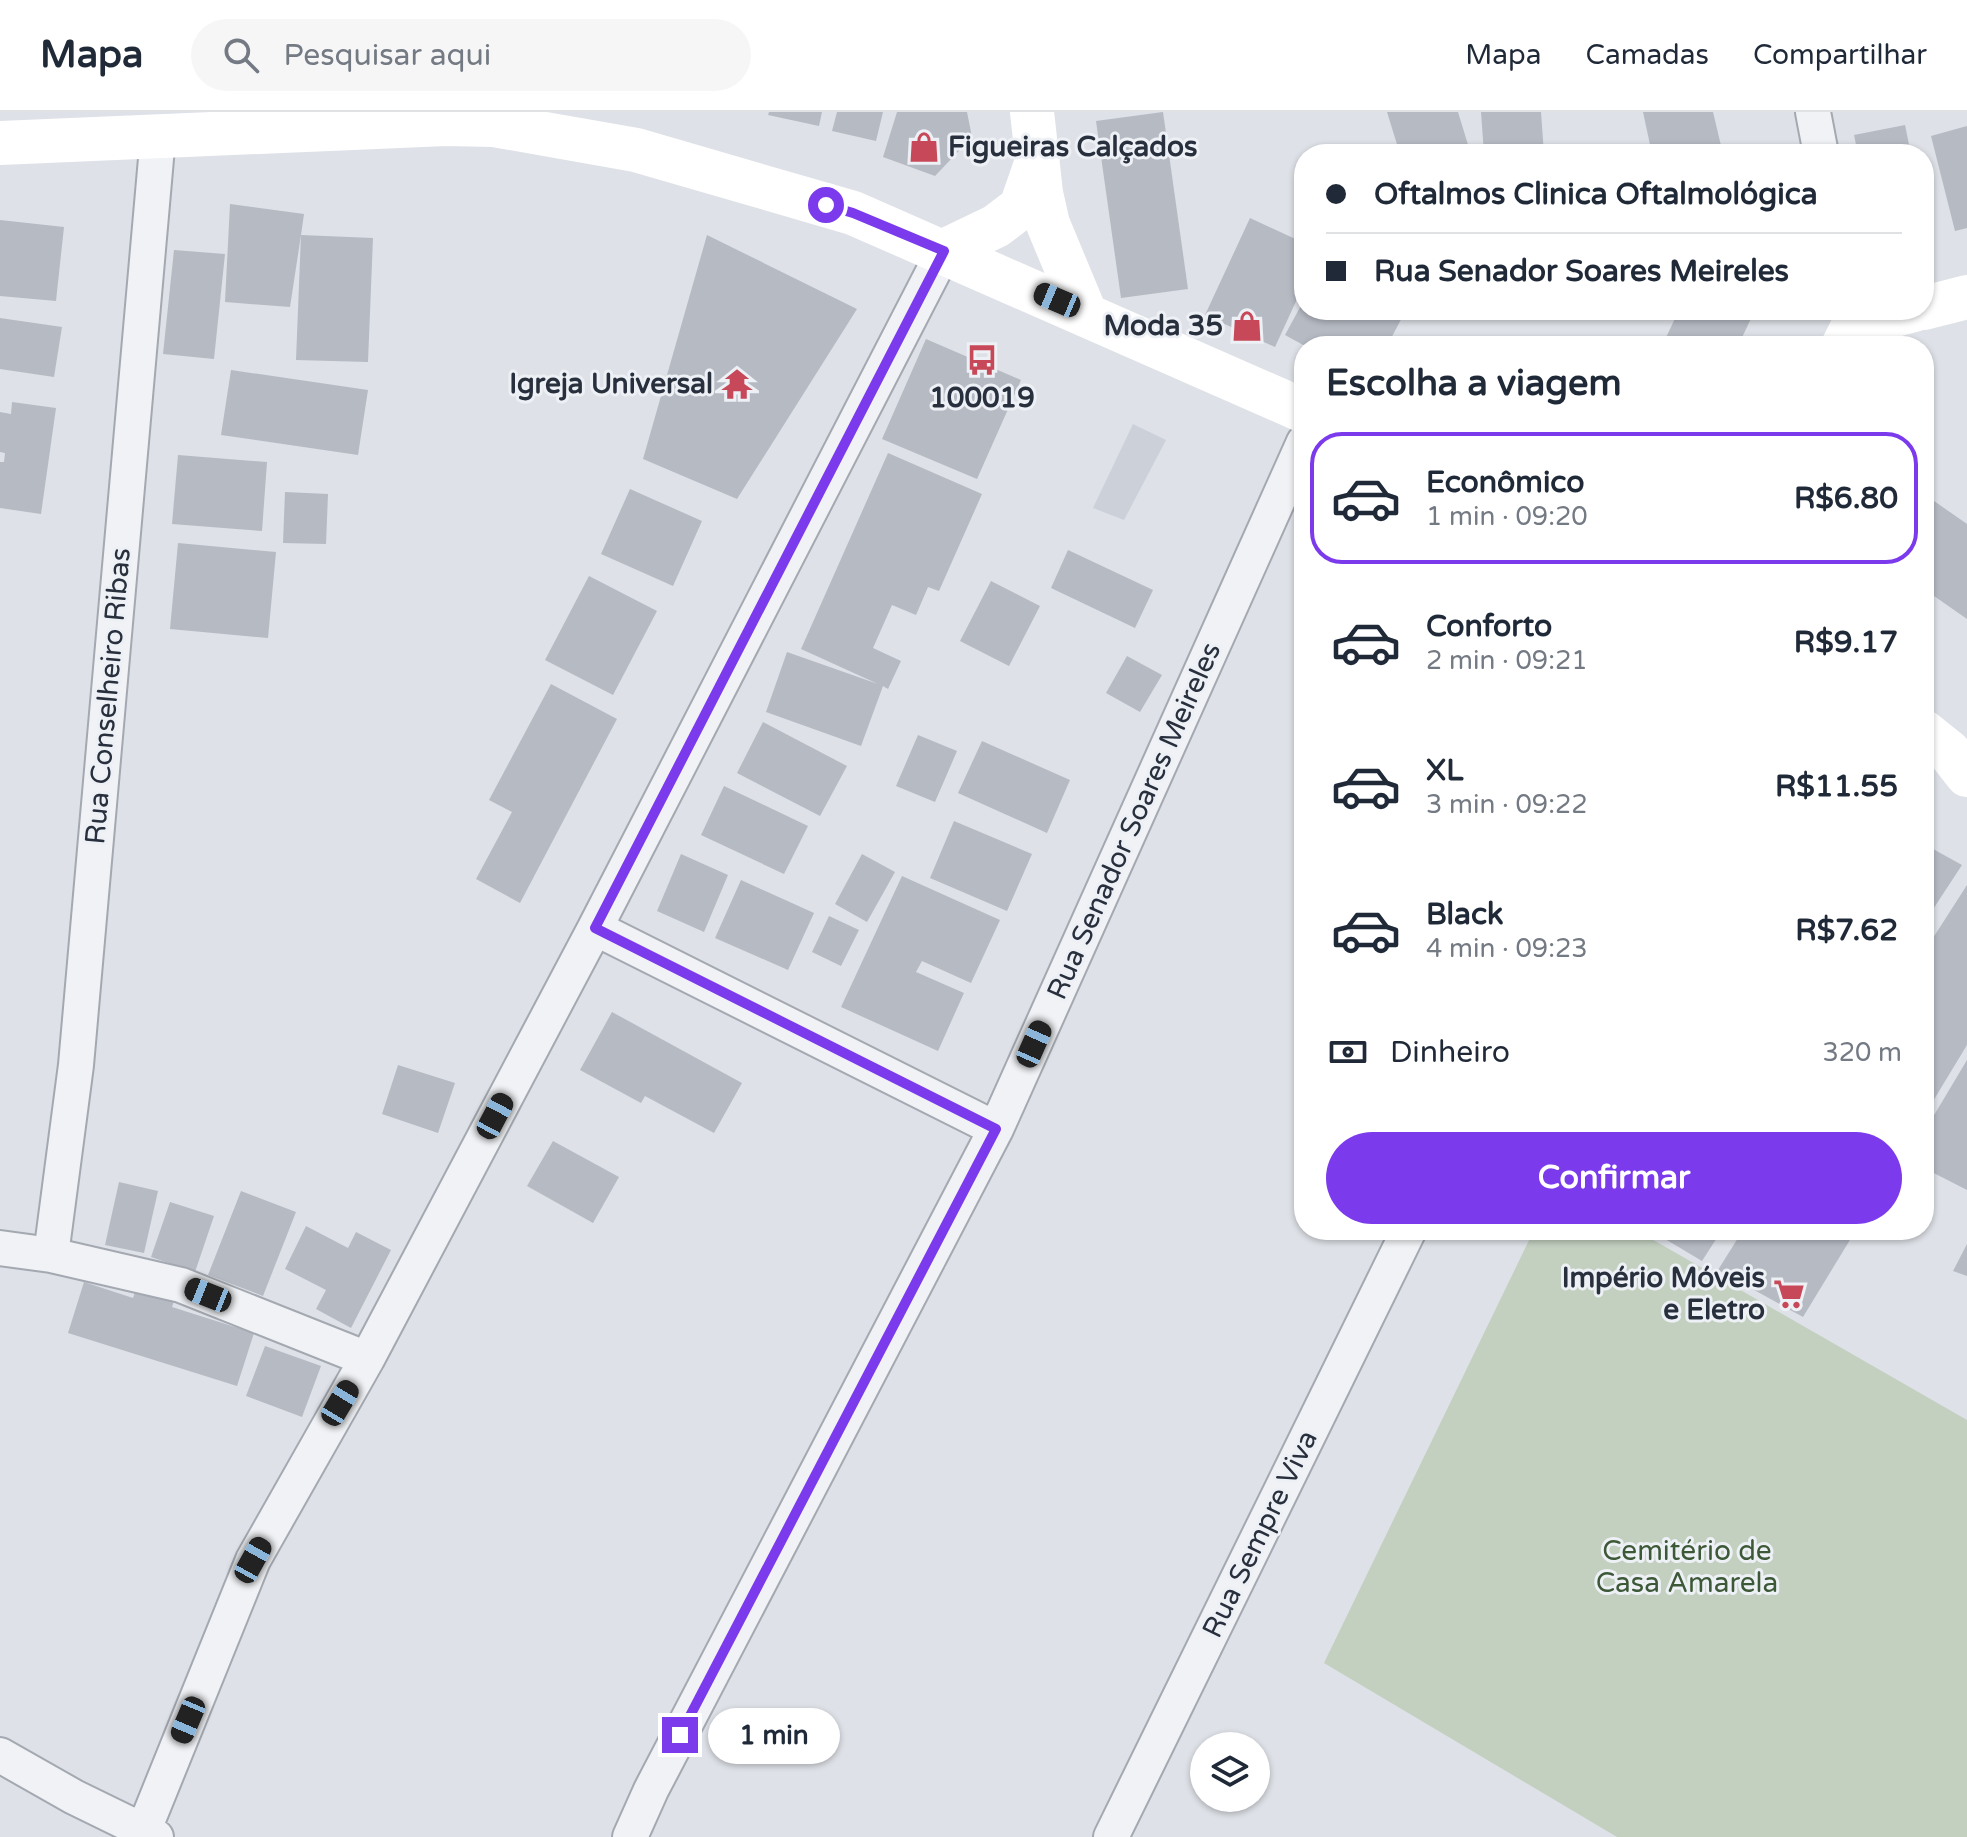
<!DOCTYPE html>
<html lang="pt">
<meta charset="utf-8">
<style>
:root{--surface:#fff;--page:#f6f6f7;--text:#1f2937;--muted:#747a83;--line:#e0e1e3;--accent:#7c3aed}
body{margin:0;font-family:"Varela Round",sans-serif;background:var(--page);color:var(--text);height:100vh;display:flex;flex-direction:column;font-size:30px;white-space:nowrap}
*{box-sizing:border-box;margin:0}
p{font-size:26px;color:var(--muted)}
.icon{flex:none;width:44px;height:44px;fill:none;stroke:currentColor;stroke-width:2;stroke-linecap:round;stroke-linejoin:round}
.map{position:relative;flex:1;overflow:hidden}
.side{position:absolute;left:1294px;top:224px;width:640px;height:904px;display:flex;flex-direction:column;background:var(--surface);border-radius:32px;box-shadow:0 2px 6px #0004}
.side>*{flex:none}
.hud{position:absolute;left:1294px;top:32px;width:640px;height:176px;border-radius:32px;box-shadow:0 2px 6px #0004;display:grid;align-content:center;height:176px;padding:0 32px;background:var(--surface)}
.controls{position:absolute;left:1190px;top:1620px;display:grid;gap:16px}
.controls a{display:grid;place-items:center;width:80px;height:80px;border-radius:50%;background:var(--surface);box-shadow:0 2px 6px #0004;font-size:40px}
.end{position:absolute;width:36px;height:36px;margin:-18px;border:10px solid #7c3aed;background:#fff;box-shadow:0 0 0 4px #fff}
.from{border-radius:50%}
.bubble{position:absolute;height:56px;border-radius:28px;background:var(--surface);box-shadow:0 2px 6px #0004;font-size:26px;font-weight:800;line-height:56px;text-align:center}
.car{position:absolute;width:24px;height:48px;margin:-24px -12px;border-radius:10px;box-shadow:0 0 6px 2px #0007;background:linear-gradient(#222 24%,#8ab4d8 0 40%,#222 0 76%,#8ab4d8 0 86%,#222 0)}
.hud b{display:flex;align-items:center;gap:28px;height:76px;font-size:30px}
.hud b+b{border-top:2px solid var(--line)}
.hud i{width:20px;height:20px;background:var(--text)}
ul{padding:0;list-style:none}
li{display:flex;align-items:center;gap:24px;height:132px;margin:0 16px 12px;padding:0 16px;border:4px solid transparent;border-radius:32px}
li div{flex:1}
li b{display:block;font-size:30px}
li em{font-style:normal;font-weight:800}
li.current{border-color:var(--accent)}
li>.icon{width:72px;height:72px;stroke-width:1.5}
h2{padding:0 32px;font-size:36px;line-height:96px}
.pay{display:flex;align-items:center;gap:20px;height:88px;padding:0 32px;font-size:30px}
.pay p{margin-inline-start:auto}
.action{display:flex;gap:16px;margin-top:auto;padding:16px 32px}
.action a{flex:1;height:92px;border-radius:48px;background:var(--accent);color:#fff;font-size:32px;font-weight:800;line-height:92px;text-align:center}
header{display:flex;align-items:center;gap:48px;box-sizing:border-box;height:112px;padding:0 40px;background:var(--surface);border-bottom:2px solid var(--line)}
header strong{font-size:38px}
nav{display:flex;gap:44px;margin-inline-start:auto;font-size:28px}
.search{width:560px;height:72px;background:var(--page);display:flex;align-items:center;gap:20px;box-sizing:border-box;padding:0 28px;border-radius:44px;color:var(--muted);font-size:30px}
.map>svg:first-child{display:block}
.built{fill:#ccd0d9}
.green{fill:#c3d0c0}
.building{fill:#b6bac3}
.lines{fill:none;stroke-linecap:round;stroke-linejoin:round}
.street-casing{stroke:#a4a8b1;stroke-width:38}
.street{stroke:#f0f2f5;stroke-width:34}
.secondary{stroke:#fff;stroke-width:44}
.route{stroke:#7c3aed;stroke-width:10}
.labels{text-anchor:middle;dominant-baseline:central;stroke-width:6;stroke-linejoin:round;paint-order:stroke}
.poi-label{font-size:28px;font-weight:bold;fill:#282f3d;stroke:#edf0f5;text-anchor:end}
.street-label{font-size:28px;fill:#282f3d;stroke:#edf0f5}
.park-label{font-size:28px;fill:#3c5836;stroke:#edf0f5}
</style>
<header>
<strong>Mapa</strong>
<div class="search"><svg class="icon" aria-label="search" viewBox="0 0 24 24"><circle cx="10" cy="10" r="6"/><path d="M15 15l6 6"/></svg>Pesquisar aqui</div>
<nav><a>Mapa</a><a>Camadas</a><a>Compartilhar</a></nav>
</header>
<div class="map">
<svg width="1967" height="1725" viewBox="0 0 1967 1725">
<rect width="100%" height="100%" fill="#dee1e7"/>
<path class="built" d="M 1133,312 L 1166,328 L 1124,408 L 1093,396 Z"/>
<path class="green" d="M 1534,1118 L 1636,1118 L 1967,1308 L 1967,1725 L 1617,1725 L 1324,1551 Z"/>
<path class="building" d="M 769,0 L 822,0 L 819,14 L 768,3 Z
M 837,0 L 883,0 L 876,29 L 832,19 Z
M 897,0 L 967,0 L 972,25 L 935,64 L 883,45 Z
M 1163,0 L 1188,177 L 1121,186 L 1096,9 Z
M 1387,0 L 1458,0 L 1469,36 L 1451,42 L 1400,42 Z
M 1481,0 L 1541,0 L 1544,42 L 1484,42 Z
M 1643,0 L 1713,0 L 1723,42 L 1652,42 Z
M 1905,13 L 1911,42 L 1858,42 L 1854,23 Z
M 1967,14 L 1967,116 L 1955,119 L 1931,24 Z
M 230,92 L 304,102 L 301,123 L 373,126 L 368,250 L 296,248 L 301,123 L 290,195 L 225,190 Z
M 1250,106 L 1304,131 L 1304,172 L 1275,235 L 1205,203 Z
M 0,108 L 64,115 L 56,189 L 0,184 Z
M 1924,113 L 1931,142 L 1924,143 Z
M 707,123 L 857,197 L 737,387 L 643,347 Z
M 174,138 L 225,142 L 214,247 L 163,242 Z
M 1304,188 L 1304,198 L 1406,198 L 1387,234 L 1305,234 L 1285,223 Z
M 1679,198 L 1755,198 L 1738,234 L 1662,234 Z
M 0,206 L 62,215 L 54,265 L 0,257 Z
M 926,227 L 1021,268 L 977,367 L 882,327 Z
M 231,258 L 368,278 L 358,343 L 221,323 Z
M 12,290 L 56,296 L 41,402 L 0,396 L 0,350 L 4,350 L 5,341 L 0,340 L 0,300 L 11,302 Z
M 888,341 L 982,382 L 939,479 L 928,475 L 916,503 L 892,493 L 873,536 L 901,549 L 888,577 L 883,574 L 861,634 L 766,600 L 787,540 L 878,572 L 801,537 Z
M 178,343 L 267,350 L 262,419 L 172,412 Z
M 630,377 L 702,409 L 673,474 L 601,442 Z
M 285,380 L 328,382 L 326,432 L 283,431 Z
M 1924,382 L 1967,412 L 1967,507 L 1924,477 Z
M 178,431 L 276,440 L 268,526 L 170,517 Z
M 1068,438 L 1153,478 L 1135,516 L 1051,476 Z
M 589,464 L 657,499 L 613,583 L 545,548 Z
M 991,469 L 1040,494 L 1009,554 L 960,529 Z
M 1127,544 L 1162,563 L 1140,600 L 1106,581 Z
M 551,572 L 617,607 L 520,791 L 476,767 L 512,700 L 489,688 Z
M 763,610 L 847,654 L 820,704 L 737,661 Z
M 918,623 L 957,639 L 935,690 L 896,674 Z
M 982,629 L 1070,668 L 1047,721 L 958,681 Z
M 724,674 L 808,714 L 784,762 L 701,723 Z
M 954,709 L 1032,742 L 1007,799 L 930,766 Z
M 1924,732 L 1962,753 L 1924,811 Z
M 681,742 L 728,763 L 704,820 L 657,799 Z
M 862,742 L 895,760 L 867,810 L 835,792 Z
M 902,764 L 1000,808 L 971,871 L 922,849 L 916,860 L 964,881 L 938,939 L 841,895 Z
M 741,768 L 814,801 L 788,858 L 715,826 Z
M 1967,773 L 1967,933 L 1924,1004 L 1924,840 Z
M 829,804 L 859,818 L 841,854 L 812,840 Z
M 612,900 L 742,971 L 714,1021 L 645,984 L 641,991 L 580,958 Z
M 1967,948 L 1967,1078 L 1924,1056 L 1924,1020 Z
M 398,953 L 455,971 L 438,1021 L 382,1002 Z
M 553,1029 L 619,1065 L 593,1111 L 527,1074 Z
M 119,1070 L 158,1079 L 144,1141 L 105,1133 Z
M 241,1079 L 296,1100 L 263,1184 L 208,1163 Z
M 170,1090 L 214,1104 L 195,1160 L 151,1145 Z
M 306,1114 L 348,1136 L 356,1120 L 391,1138 L 351,1216 L 316,1197 L 326,1178 L 285,1157 Z
M 1650,1118 L 1722,1118 L 1702,1149 Z
M 1743,1118 L 1856,1118 L 1803,1205 L 1718,1158 Z
M 1967,1132 L 1967,1164 L 1953,1159 Z
M 84,1170 L 133,1186 L 138,1171 L 176,1183 L 172,1195 L 254,1221 L 237,1274 L 68,1221 Z
M 265,1234 L 321,1254 L 302,1305 L 246,1284 Z"/>
<g class="lines">
<defs>
<path id="street" d="M 1813,0 L 1821,42
M 595,816 L 996,1017
M 0,1136 L 51,1143 L 181,1173 L 367,1247
M 51,1143 L 76,953 L 158,24
M 0,1643 L 74,1685 L 156,1725
M 141,1725 L 253,1448 L 367,1247 L 595,816 L 944,139
M 630,1725 L 651,1678 L 996,1017 L 1304,330
M 1111,1725 L 1409,1118"/>
</defs>
<use href="#street" class="street-casing"/>
<use href="#street" class="street"/>
<path class="secondary" d="M 1032,0 L 1041,81 L 1048,112 L 1085,201
M 0,31 L 446,12 L 494,13 L 636,38 L 853,101 L 1304,299
M 944,139 L 996,114 L 1021,95 L 1038,46
M 1924,196 L 1967,185
M 1843,234 L 1853,214 L 1914,198
M 1924,620 L 1949,640 L 1967,663"/>
</g>
<g class="lines">
<path class="route" d="M 680,1623 L 996,1017 L 595,816 L 944,139 L 853,101 L 826,93"/>
</g>
<defs>
<symbol id="shop-bare" viewBox="-9 -9 18 18"><path d="M-5-2.5h2.3a2.7 3.5 0 0 1 5.4 0H5L5.5 6h-11ZM-1.5-2.5h3a1.5 2.3 0 0 0-3 0Z" fill="#c74858" stroke="#edf0f5" stroke-width="2.5" paint-order="stroke"/></symbol>
<symbol id="bus-bare" viewBox="-9 -9 18 18"><path d="M-5-6H5V4H4V6H2V4H-2V6H-4V4H-5ZM-3.5-4V0h7V-4ZM-3.5 1.2v1.5H-2V1.2ZM2 1.2v1.5H3.5V1.2Z" fill="#c74858" stroke="#edf0f5" stroke-width="2.5" paint-order="stroke"/></symbol>
<symbol id="temple-bare" viewBox="-9 -9 18 18"><path d="M0-6L5-2H3V0L6.5 2.5H4V6H1.5V3h-3V6H-4V2.5H-6.5L-3 0V-2H-5Z" fill="#c74858" stroke="#edf0f5" stroke-width="2.5" paint-order="stroke"/></symbol>
<symbol id="supermarket-bare" viewBox="-9 -9 18 18"><path d="M-6-5.5h2.5l.6 2H6L4.5 2H-2.5L-4.4-4H-6ZM-1.5 3.2a1.3 1.3 0 1 0 .1 0ZM3 3.2a1.3 1.3 0 1 0 .1 0Z" fill="#c74858" stroke="#edf0f5" stroke-width="2.5" paint-order="stroke"/></symbol>
</defs>
<g fill-rule="evenodd">
<use href="#shop-bare" x="902" y="13" width="44" height="44"/>
<use href="#shop-bare" x="1225" y="192" width="44" height="44"/>
<use href="#bus-bare" x="960" y="226" width="44" height="44"/>
<use href="#temple-bare" x="715" y="250" width="44" height="44"/>
<use href="#supermarket-bare" x="1767" y="1160" width="44" height="44"/>
</g>
<g class="labels">
<g class="poi-label">
<text x="948" y="35" text-anchor="start">Figueiras Calçados</text>
<text x="1223" y="214">Moda 35</text>
<text x="713" y="272">Igreja Universal</text>
<text x="982" y="286" text-anchor="middle">100019</text>
<text x="1765" y="1166">Império Móveis<tspan x="1765" dy="32">e Eletro</tspan></text>
</g>
<g class="street-label">
<text transform="translate(108 584) rotate(-85)">Rua Conselheiro Ribas</text>
<text transform="translate(1134 709) rotate(-66)">Rua Senador Soares Meireles</text>
<text transform="translate(1260 1422) rotate(-64)">Rua Sempre Viva</text>
</g>
<g class="park-label">
<text x="1687" y="1439">Cemitério de<tspan x="1687" dy="32">Casa Amarela</tspan></text>
</g>
</g>
</svg>
<div class="controls">
<a><svg class="icon" aria-label="layers" viewBox="0 0 24 24"><path d="M12 4l9 5-9 5-9-5zM3 14l9 5 9-5"/></svg></a>
</div>
<i class="end from" style="left:826px;top:93px"></i>
<i class="end" style="left:680px;top:1623px"></i>
<div class="bubble" style="left:708px;top:1596px;width:132px">1 min</div>
<i class="car" style="left:1057px;top:188px;rotate:293deg"></i>
<i class="car" style="left:1034px;top:932px;rotate:24deg"></i>
<i class="car" style="left:495px;top:1004px;rotate:28deg"></i>
<i class="car" style="left:208px;top:1183px;rotate:292deg"></i>
<i class="car" style="left:340px;top:1291px;rotate:31deg"></i>
<i class="car" style="left:253px;top:1448px;rotate:29deg"></i>
<i class="car" style="left:188px;top:1608px;rotate:203deg"></i>
<div class="hud">
<b><i class="from"></i>Oftalmos Clinica Oftalmológica</b>
<b><i></i>Rua Senador Soares Meireles</b>
</div>
<section class="side">
<h2>Escolha a viagem</h2>
<ul>
<li class="current"><svg class="icon" aria-label="car" viewBox="0 0 24 24"><path d="M5 17H2v-5l4-1 3-4h7l3 4 3 1v5h-3M9 17h6M6 11h13"/><circle cx="7" cy="17" r="2"/><circle cx="17" cy="17" r="2"/></svg><div><b>Econômico</b><p>1 min · 09:20</p></div><em>R$6.80</em></li>
<li><svg class="icon" aria-label="car" viewBox="0 0 24 24"><path d="M5 17H2v-5l4-1 3-4h7l3 4 3 1v5h-3M9 17h6M6 11h13"/><circle cx="7" cy="17" r="2"/><circle cx="17" cy="17" r="2"/></svg><div><b>Conforto</b><p>2 min · 09:21</p></div><em>R$9.17</em></li>
<li><svg class="icon" aria-label="car" viewBox="0 0 24 24"><path d="M5 17H2v-5l4-1 3-4h7l3 4 3 1v5h-3M9 17h6M6 11h13"/><circle cx="7" cy="17" r="2"/><circle cx="17" cy="17" r="2"/></svg><div><b>XL</b><p>3 min · 09:22</p></div><em>R$11.55</em></li>
<li><svg class="icon" aria-label="car" viewBox="0 0 24 24"><path d="M5 17H2v-5l4-1 3-4h7l3 4 3 1v5h-3M9 17h6M6 11h13"/><circle cx="7" cy="17" r="2"/><circle cx="17" cy="17" r="2"/></svg><div><b>Black</b><p>4 min · 09:23</p></div><em>R$7.62</em></li>
</ul>
<div class="pay"><svg class="icon" aria-label="cash" viewBox="0 0 24 24"><path d="M3 7h18v10H3z"/><circle cx="12" cy="12" r="2"/></svg>Dinheiro<p>320 m</p></div>
<div class="action"><a>Confirmar</a></div>
</section>
</div>
